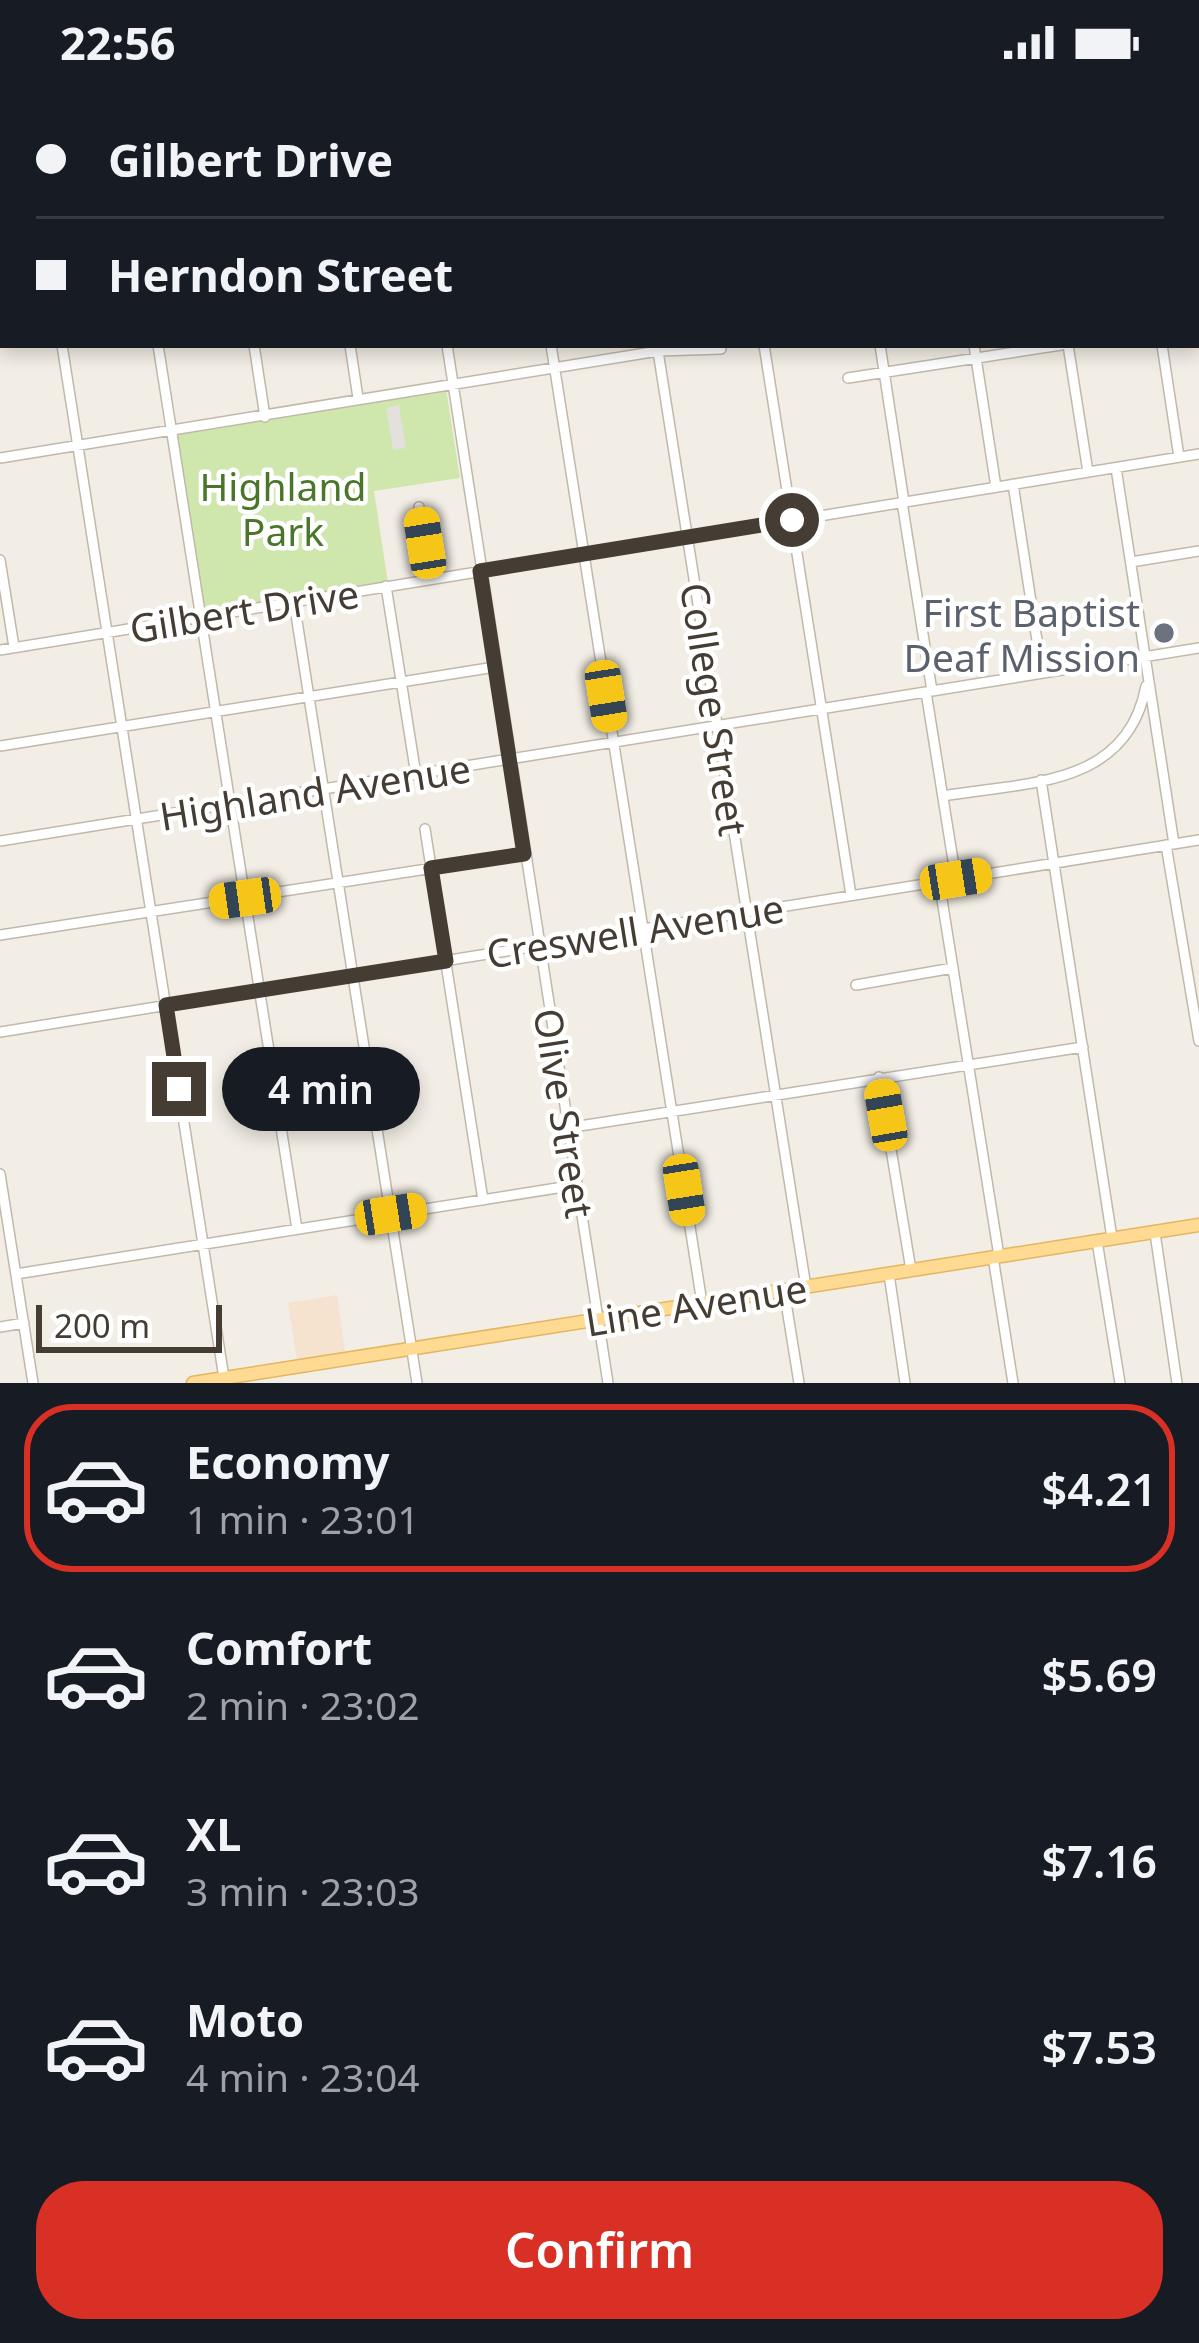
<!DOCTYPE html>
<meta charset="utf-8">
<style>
:root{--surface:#171b24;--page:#242831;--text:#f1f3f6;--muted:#9ea1a6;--line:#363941;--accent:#d93025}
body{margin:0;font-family:"Noto Sans",sans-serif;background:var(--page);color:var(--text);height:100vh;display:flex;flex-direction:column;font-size:45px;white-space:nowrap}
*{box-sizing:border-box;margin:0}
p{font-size:39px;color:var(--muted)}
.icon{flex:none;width:66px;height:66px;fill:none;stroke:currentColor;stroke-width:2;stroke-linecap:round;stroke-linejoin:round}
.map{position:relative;height:1299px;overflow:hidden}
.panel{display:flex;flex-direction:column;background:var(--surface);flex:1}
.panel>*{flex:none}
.guide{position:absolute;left:0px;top:0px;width:1200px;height:264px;box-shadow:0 6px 18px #0003;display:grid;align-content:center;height:264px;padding:0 36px;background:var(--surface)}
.scale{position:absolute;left:36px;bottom:30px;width:186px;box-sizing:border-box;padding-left:12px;border:6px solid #453d34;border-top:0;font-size:33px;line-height:42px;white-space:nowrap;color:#453d34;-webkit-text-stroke:9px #fff;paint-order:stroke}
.end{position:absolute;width:54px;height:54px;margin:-27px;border:15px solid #453d34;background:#fff;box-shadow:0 0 0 6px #fff}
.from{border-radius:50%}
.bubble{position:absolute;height:84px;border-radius:42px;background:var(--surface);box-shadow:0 6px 18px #0003;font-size:39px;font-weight:600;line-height:84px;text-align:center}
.car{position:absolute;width:36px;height:72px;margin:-36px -18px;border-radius:15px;box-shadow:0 0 9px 3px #0007;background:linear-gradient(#f5c518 24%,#345 0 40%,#f5c518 0 76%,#345 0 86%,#f5c518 0)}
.guide b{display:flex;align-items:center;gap:42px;height:114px;font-size:45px}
.guide b+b{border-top:3px solid var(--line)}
.guide i{width:30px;height:30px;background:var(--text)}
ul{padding:21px 0 0;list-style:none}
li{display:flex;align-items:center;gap:36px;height:168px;margin:0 24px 18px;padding:0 12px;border:6px solid transparent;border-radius:48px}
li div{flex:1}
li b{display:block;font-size:45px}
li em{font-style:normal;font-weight:600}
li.on{border-color:var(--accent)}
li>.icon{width:108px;height:108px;stroke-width:1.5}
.action{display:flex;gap:24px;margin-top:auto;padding:24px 36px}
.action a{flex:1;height:138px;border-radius:48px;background:var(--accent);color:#fff;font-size:48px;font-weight:600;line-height:138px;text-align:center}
.status{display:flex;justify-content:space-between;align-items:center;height:84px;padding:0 60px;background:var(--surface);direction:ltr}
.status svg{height:33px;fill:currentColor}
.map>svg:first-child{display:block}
.commercial{fill:#f5e3cf}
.green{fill:#cfe7ad}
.parking{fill:#e3e0dd}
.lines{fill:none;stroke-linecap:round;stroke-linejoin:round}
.minor-casing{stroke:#c1b8aa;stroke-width:12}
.major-casing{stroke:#e3b762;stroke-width:15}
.minor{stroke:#fff;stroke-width:9}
.major{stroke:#feda92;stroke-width:12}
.route{stroke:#453d34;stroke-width:15}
.worship-dot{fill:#6b7280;stroke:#fff;stroke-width:4.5}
.labels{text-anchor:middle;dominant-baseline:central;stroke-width:9;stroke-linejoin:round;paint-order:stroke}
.park-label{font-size:39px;fill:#497628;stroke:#fff}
.street-label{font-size:39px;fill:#453d34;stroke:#fff}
.worship-label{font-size:39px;fill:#5b616d;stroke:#fff;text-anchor:end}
</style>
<div class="status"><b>22:56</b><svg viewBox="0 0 49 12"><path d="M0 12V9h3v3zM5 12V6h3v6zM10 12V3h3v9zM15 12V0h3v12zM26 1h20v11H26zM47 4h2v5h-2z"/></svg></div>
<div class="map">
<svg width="1199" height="1299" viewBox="0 0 1199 1299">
<rect width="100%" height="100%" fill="#f2eee5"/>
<path class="commercial" d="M 337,1211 L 345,1268 L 297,1276 L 288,1219 Z"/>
<path class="green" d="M 446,305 L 460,394 L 374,407 L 388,499 L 202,529 L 173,348 Z"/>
<path class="parking" d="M 399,321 L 406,364 L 393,366 L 386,324 Z"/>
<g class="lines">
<defs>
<path id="minor" d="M 21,0 L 21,3
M 163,0 L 164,3
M 406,0 L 406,3
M 510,0 L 511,3
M 617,0 L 617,3
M 724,0 L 724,3
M 840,0 L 840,3
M 934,0 L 935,3
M 1028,0 L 1029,3
M 1122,0 L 1123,3
M 1143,0 L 1149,3
M 1086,3 L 1106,0
M 1197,25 L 1199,26
M 0,185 L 3,185
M 62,261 L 224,1294
M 158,261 L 297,1145
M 254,261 L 265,333
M 350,261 L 358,314
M 447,261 L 608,1299
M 551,261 L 702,1219
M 657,261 L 806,1203
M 764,261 L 851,811
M 880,261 L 904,418
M 974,261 L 996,403
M 1068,261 L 1088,388
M 1162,261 L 1179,373
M 848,294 L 1061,261
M 0,374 L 658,267 L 721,265
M 1116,384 L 1174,760
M 1013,400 L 1042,589
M 902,418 L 932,607
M 419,423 L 431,495
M 0,476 L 14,563
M 1131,478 L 1199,467
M 386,502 L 416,691
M 294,518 L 417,1299
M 0,566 L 1199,370
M 926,608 L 956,795
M 0,662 L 495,583
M 1041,696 L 1112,1154
M 943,712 C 1025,698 1127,704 1146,602
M 425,745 L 483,1116
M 0,757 L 1199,564
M 1166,761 L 1199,957
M 939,797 L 999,1172
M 0,851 L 524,770
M 856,901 L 953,884
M 0,948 L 1199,756
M 879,993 L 911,1186
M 567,1044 L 1083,963
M 0,1090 L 33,1299
M 1155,1149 L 1177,1299
M 1097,1157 L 1120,1299
M 993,1173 L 1013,1299
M 16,1190 L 576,1101
M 889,1190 L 905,1299
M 784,1206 L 799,1299
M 0,1243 L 24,1239"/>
<path id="major" d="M 193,1299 L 1199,1141"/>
</defs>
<use href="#minor" class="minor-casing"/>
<use href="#major" class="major-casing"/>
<use href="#minor" class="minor"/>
<use href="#major" class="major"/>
</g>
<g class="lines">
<path class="route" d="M 179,1005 L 166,921 L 446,877 L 431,784 L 524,770 L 480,487 L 792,436"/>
</g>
<circle class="worship-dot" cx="1164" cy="549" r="12"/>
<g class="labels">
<g class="park-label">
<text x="283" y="401">Highland<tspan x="283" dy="45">Park</tspan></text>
</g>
<g class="street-label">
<text transform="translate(244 526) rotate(-9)">Gilbert Drive</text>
<text transform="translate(715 625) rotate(81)">College Street</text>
<text transform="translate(315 707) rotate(-9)">Highland Avenue</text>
<text transform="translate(635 846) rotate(-9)">Creswell Avenue</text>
<text transform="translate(565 1029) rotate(81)">Olive Street</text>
<text transform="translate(696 1220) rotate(-9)">Line Avenue</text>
</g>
<g class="worship-label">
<text x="1140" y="527">First Baptist<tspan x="1140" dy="45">Deaf Mission</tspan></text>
</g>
</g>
</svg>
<div class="scale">200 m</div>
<i class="end from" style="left:792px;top:436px"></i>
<i class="end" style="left:179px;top:1005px"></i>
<div class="bubble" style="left:222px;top:963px;width:198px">4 min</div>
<i class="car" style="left:425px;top:459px;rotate:351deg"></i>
<i class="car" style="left:606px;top:612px;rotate:171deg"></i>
<i class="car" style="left:956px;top:795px;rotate:81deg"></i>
<i class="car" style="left:245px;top:814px;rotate:262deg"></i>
<i class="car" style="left:886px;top:1031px;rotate:350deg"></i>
<i class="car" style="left:684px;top:1106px;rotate:171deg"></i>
<i class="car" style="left:391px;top:1130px;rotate:81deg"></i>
<div class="guide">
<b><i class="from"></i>Gilbert Drive</b>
<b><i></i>Herndon Street</b>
</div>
</div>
<section class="panel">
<ul>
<li class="on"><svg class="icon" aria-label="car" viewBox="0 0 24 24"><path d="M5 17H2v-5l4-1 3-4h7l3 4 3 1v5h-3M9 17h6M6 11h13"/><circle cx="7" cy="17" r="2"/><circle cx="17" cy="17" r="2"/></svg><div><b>Economy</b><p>1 min · 23:01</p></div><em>$4.21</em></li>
<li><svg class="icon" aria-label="car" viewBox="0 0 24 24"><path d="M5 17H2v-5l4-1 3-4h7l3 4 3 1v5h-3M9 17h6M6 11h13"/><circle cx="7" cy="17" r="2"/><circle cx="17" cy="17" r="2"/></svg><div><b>Comfort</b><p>2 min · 23:02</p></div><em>$5.69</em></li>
<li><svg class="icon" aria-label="car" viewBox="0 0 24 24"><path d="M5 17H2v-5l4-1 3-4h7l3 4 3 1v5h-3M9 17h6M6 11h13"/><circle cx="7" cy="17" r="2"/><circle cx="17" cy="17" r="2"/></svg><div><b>XL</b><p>3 min · 23:03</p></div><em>$7.16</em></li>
<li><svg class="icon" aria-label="car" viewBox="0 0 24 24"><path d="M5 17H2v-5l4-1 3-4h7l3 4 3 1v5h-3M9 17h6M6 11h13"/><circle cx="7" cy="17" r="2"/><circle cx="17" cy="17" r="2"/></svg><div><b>Moto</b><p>4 min · 23:04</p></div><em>$7.53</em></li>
</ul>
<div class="action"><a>Confirm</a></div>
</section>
